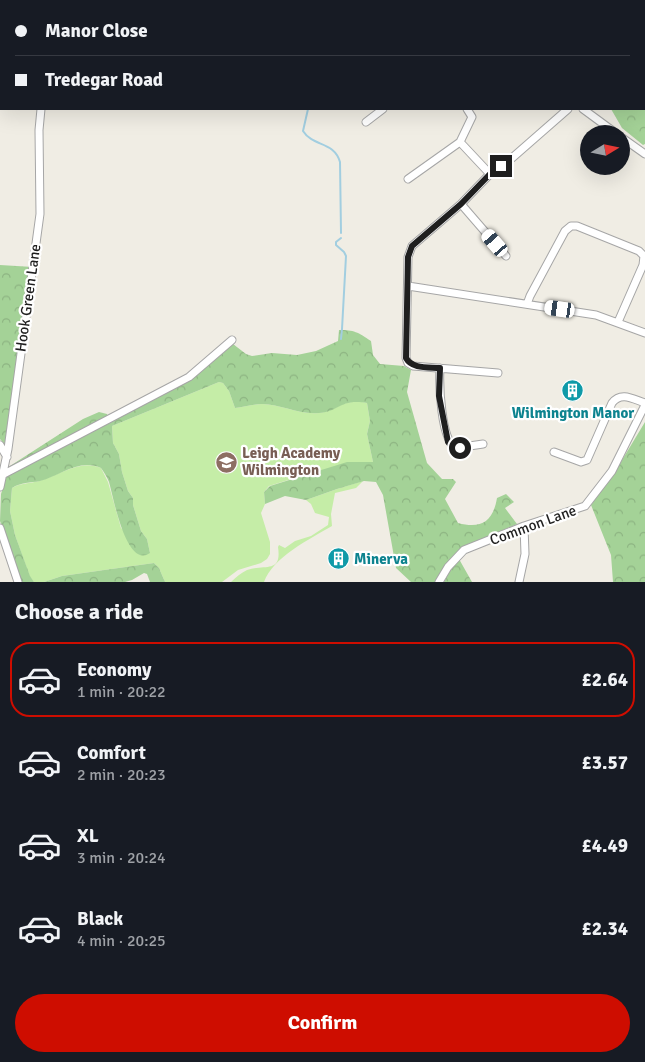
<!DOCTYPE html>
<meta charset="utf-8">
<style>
:root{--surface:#171b24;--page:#20242c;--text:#f1f3f6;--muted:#9ea1a6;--line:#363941;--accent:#ce0d00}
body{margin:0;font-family:Signika,sans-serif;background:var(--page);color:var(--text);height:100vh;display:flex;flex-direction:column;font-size:19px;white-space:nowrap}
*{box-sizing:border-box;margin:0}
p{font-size:16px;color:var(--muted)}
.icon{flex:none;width:28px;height:28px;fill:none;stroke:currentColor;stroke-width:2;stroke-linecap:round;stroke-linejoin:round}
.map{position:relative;height:582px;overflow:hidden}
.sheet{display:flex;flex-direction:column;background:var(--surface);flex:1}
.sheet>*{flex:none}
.hud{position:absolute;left:0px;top:0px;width:645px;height:110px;box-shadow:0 5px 20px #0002;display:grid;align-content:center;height:110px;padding:0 15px;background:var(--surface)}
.needle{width:32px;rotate:80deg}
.fabs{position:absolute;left:580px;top:125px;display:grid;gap:10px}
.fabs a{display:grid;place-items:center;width:50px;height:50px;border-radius:50%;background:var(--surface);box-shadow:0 5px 20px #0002;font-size:25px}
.end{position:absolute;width:22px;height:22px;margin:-11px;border:6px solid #1f1f1f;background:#fff;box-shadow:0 0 0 2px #fff}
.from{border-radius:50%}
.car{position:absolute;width:15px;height:30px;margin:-15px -8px;border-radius:6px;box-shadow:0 0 4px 1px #0007;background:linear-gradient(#fff 24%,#345 0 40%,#fff 0 76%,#345 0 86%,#fff 0)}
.hud b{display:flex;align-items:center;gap:18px;height:48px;font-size:19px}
.hud b+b{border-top:1px solid var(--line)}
.hud i{width:12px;height:12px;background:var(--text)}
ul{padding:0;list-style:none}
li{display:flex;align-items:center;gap:15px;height:75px;margin:0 10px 8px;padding:0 5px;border:2px solid transparent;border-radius:20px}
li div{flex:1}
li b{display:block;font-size:19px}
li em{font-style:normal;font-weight:800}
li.on{border-color:var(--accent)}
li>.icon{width:45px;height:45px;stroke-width:1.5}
h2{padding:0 15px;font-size:22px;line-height:60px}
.primary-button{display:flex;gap:10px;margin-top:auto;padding:10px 15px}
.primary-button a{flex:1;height:58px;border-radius:30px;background:var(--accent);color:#fff;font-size:20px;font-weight:800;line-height:58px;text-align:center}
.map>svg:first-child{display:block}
.grass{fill:#c5eda7}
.forest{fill:url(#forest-crowns)}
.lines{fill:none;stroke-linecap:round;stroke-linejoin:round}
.stream{stroke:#a2cee0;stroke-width:2}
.minor-casing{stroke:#a6a6a6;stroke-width:9}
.minor{stroke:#fff;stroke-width:7}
.route{stroke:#1f1f1f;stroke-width:6}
.labels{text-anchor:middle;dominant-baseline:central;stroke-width:4.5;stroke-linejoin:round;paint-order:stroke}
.street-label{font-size:15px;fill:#1f1f1f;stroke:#fff}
.culture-label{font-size:15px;font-weight:bold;fill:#0d838f;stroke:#fff}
.education-label{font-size:15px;font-weight:bold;fill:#785e54;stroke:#fff;text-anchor:start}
</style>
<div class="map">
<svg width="645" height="582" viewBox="0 0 645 582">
<defs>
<pattern id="forest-crowns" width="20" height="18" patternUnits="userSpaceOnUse" patternTransform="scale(1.25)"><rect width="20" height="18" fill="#a4d297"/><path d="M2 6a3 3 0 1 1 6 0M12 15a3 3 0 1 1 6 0" fill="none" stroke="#8db482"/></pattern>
</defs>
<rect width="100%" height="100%" fill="#f0ede4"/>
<path class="grass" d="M 219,382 L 223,383 L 229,391 L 235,408 C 244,407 254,404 262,404 C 281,404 298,415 319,413 C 338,411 341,398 367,403 L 370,421 L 367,434 L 373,462 L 314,472 L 269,486 L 264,492 L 265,504 L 261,513 L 270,542 L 270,554 L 267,559 L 261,563 L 238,570 L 222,582 L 165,582 L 159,568 L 154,563 L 62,576 L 44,582 L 34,582 L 30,577 L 15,535 L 10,511 L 12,488 C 22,482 32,484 42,480 C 61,474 81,459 101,468 L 108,482 L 121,528 L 150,553 L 147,539 L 141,531 L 133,505 L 133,498 L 128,491 L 122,472 L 119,454 L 113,443 L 112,426 Z
M 363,481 L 356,488 L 335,493 L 331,514 L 332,526 C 310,539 273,557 264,582 L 231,582 C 236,577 241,573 247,570 C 265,564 282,574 278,547 L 279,545 L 285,548 L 295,541 L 311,536 L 328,525 L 329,517 L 315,513 L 311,504 L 306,500 L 337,489 Z"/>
<path class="forest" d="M 476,0 L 645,0 L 645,144 L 643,145 L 622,128 L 611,109 L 644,109 L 644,1 Z
M 0,265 L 33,267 L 8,448 L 0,439 Z
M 339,330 C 354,330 358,332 371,341 L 373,355 L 380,364 L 404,366 L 411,370 L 407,392 L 427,463 L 442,479 L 453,479 L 456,482 L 445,499 L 458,523 C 481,529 493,522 497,498 L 506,494 L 514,502 L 505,508 L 517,524 L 460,549 L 451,558 L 436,582 L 411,582 L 396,568 L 383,495 L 376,482 L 364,481 L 337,489 L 306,500 L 285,496 L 265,504 L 264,492 L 270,486 L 347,462 L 373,462 L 367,434 L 370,421 L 367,403 C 341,398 338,412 319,413 C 298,415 281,404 262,404 C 253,404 244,407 235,408 L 229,391 L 223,383 L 219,382 L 112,426 L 113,443 L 119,454 L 122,472 L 128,491 L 133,498 L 133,505 L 141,531 L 147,539 L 150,553 C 126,570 113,495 109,482 C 107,477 104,472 101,468 C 79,458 60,476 40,481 C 30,483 21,482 12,488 L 10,511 L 15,535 L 30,576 L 34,582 L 21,582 L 0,521 L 1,494 L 10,466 L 83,419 L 99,412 L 107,414 L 109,420 L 198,372 L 233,344 L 246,354 L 252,356 L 272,353 L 297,355 L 316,351 L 338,341 Z
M 645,422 L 645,582 L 613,582 L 611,555 L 591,505 L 616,470 Z
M 459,559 L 472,582 L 444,582 L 450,570 Z
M 154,563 L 159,568 L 165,582 L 150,582 L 147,574 L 144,573 L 132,580 L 125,582 L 44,582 L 62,576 Z"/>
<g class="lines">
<path class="stream" d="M 308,109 L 303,131 C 313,147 334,141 340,162 L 341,233
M 341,339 L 342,329 L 346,256 L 344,252 L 336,245 L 336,242 L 341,238"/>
<defs>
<path id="minor" d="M 472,0 L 473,1
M 61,1 L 62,0
M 583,109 L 617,134
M 366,122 L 383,109
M 621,137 L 645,154
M 460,142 L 490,174
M 408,179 L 460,142 L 472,117 L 467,109
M 461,204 L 506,256
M 408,286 L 596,315 L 645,333
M 527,304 L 530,296 L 565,231 L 571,226 L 577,226 L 639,251 L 644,256 L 643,265 L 618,322
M 440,368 C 439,385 441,441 456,448 L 483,444
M 498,373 L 413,366 L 408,363 L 406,358 L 408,257 L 412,246 L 461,204 L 490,174 L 512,158 L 568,109
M 0,445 L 7,457
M 554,452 L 581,462 L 587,460 L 612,403 C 621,391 633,399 645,403
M 4,474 L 189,377 L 232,340
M 0,487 L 8,449 L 40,214 L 39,130 L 41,109
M 0,528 L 18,582
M 439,582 L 448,567 L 464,550 L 524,526 L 585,506 L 612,471 L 645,405
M 519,582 L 525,554 L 524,526"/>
</defs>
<use href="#minor" class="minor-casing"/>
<use href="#minor" class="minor"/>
</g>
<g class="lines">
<path class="route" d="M 460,448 L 452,447 L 448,442 L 439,396 L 440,368 C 428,367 412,369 406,358 L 408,257 L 412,246 L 461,204 L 490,174 L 501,166"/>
</g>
<defs>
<symbol id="building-disc" viewBox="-11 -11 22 22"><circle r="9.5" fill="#0f9aa8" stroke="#fff"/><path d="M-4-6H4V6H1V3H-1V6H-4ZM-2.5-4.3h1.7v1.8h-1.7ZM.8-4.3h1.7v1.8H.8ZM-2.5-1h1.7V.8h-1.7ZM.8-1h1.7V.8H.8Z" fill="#fff"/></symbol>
<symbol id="school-disc" viewBox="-11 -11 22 22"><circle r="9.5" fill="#8d6e63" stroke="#fff"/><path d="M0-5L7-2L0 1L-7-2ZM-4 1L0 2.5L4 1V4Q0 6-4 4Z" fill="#fff"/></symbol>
</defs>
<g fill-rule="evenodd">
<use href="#building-disc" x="560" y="378" width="25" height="25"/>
<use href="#school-disc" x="214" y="450" width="25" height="25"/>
<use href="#building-disc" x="326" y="546" width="25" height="25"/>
</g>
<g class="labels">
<g class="street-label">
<text transform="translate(28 298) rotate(-82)">Hook Green Lane</text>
<text transform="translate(533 525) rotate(-20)">Common Lane</text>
</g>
<g class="culture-label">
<text x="573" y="413">Wilmington Manor</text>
<text x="354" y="559" text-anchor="start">Minerva</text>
</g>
<g class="education-label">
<text x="242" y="453">Leigh Academy<tspan x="242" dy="17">Wilmington</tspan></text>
</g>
</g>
</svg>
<div class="fabs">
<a><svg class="needle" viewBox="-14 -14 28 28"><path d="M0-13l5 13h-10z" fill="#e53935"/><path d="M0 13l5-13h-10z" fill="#9ea1a6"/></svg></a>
</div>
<i class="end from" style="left:460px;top:448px"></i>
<i class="end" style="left:501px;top:166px"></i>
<i class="car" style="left:495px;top:243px;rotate:319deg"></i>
<i class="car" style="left:560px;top:309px;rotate:278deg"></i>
<div class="hud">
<b><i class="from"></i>Manor Close</b>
<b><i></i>Tredegar Road</b>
</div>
</div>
<section class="sheet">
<h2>Choose a ride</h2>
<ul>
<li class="on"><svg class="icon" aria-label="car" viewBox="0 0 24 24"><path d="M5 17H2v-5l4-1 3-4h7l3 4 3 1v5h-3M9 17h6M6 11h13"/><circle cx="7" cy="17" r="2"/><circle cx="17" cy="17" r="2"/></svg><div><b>Economy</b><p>1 min · 20:22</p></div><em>£2.64</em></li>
<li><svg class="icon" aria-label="car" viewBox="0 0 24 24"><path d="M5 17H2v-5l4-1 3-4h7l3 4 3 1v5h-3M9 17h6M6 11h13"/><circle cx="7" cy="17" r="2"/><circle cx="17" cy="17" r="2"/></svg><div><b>Comfort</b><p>2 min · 20:23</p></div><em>£3.57</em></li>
<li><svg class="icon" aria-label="car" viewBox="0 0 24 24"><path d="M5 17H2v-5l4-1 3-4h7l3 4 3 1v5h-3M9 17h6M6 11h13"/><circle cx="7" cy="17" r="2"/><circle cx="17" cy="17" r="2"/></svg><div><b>XL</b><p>3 min · 20:24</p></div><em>£4.49</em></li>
<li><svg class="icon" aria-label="car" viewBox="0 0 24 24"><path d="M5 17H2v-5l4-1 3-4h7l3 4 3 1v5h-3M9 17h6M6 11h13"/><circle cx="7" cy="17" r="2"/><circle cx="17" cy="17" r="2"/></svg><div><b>Black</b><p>4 min · 20:25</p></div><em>£2.34</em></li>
</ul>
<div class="primary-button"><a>Confirm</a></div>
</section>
